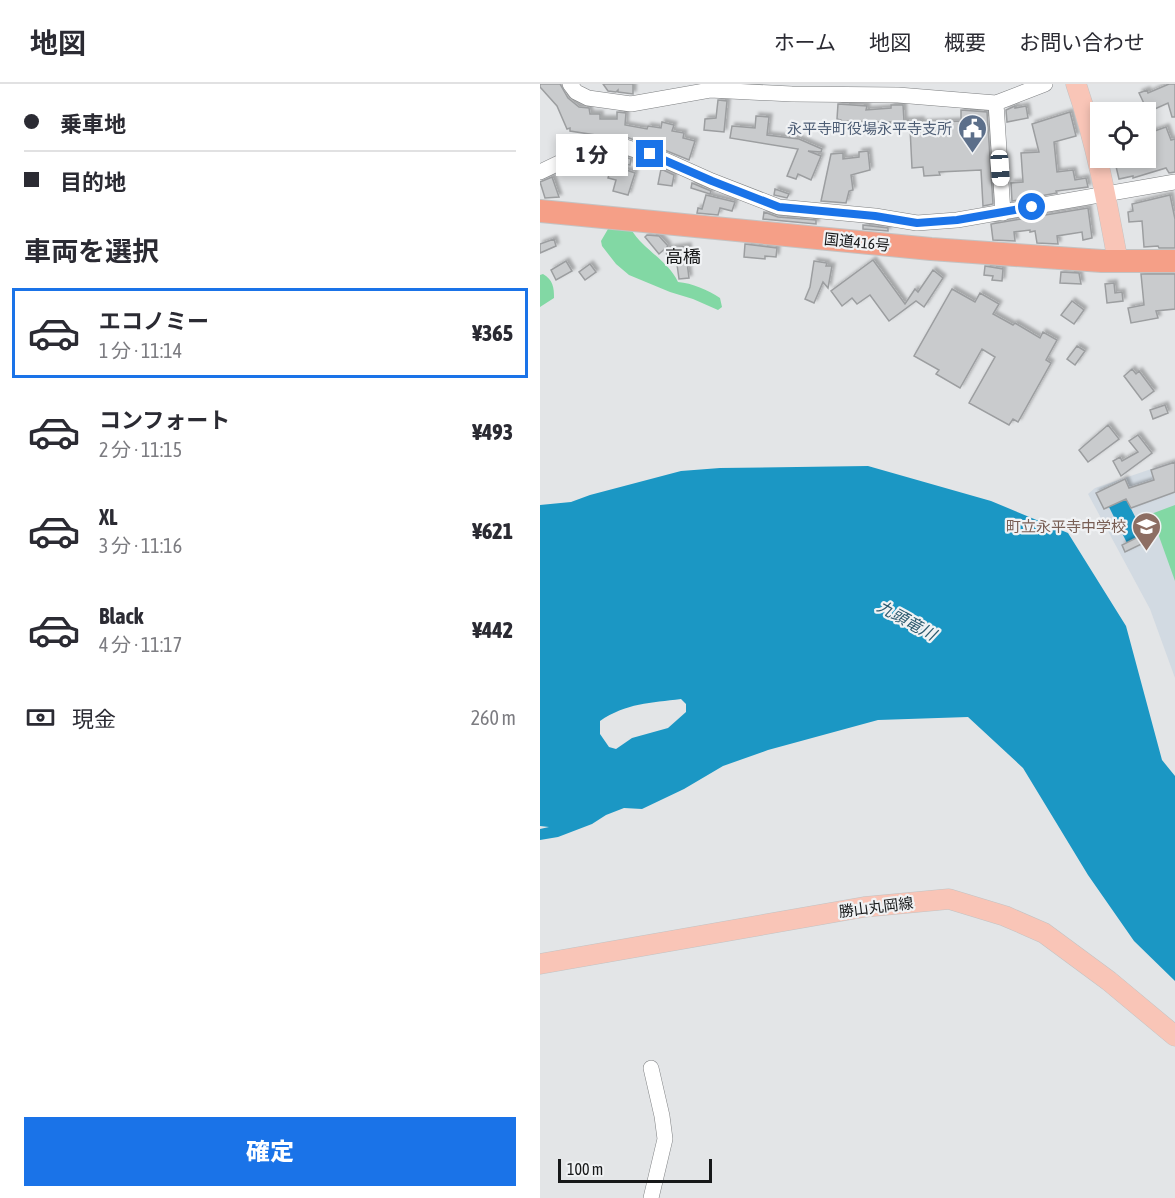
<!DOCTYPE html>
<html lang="ja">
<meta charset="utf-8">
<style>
:root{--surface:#fff;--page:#f7f7f7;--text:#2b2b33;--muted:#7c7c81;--line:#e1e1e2;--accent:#1a73e8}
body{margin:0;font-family:"Asap Condensed","Noto Sans JP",sans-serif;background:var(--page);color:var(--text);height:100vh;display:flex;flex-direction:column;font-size:22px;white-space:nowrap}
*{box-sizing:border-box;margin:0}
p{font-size:20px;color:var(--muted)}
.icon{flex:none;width:33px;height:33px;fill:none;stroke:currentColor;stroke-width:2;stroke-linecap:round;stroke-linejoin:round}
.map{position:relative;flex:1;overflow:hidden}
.sheet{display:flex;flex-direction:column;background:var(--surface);width:540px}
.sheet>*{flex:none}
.guide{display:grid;align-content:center;height:132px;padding:0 24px;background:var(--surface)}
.tools{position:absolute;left:550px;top:18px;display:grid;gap:12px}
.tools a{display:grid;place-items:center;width:66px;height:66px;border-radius:0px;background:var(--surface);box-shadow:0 3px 9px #0003;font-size:30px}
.scale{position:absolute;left:18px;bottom:15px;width:154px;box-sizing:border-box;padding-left:6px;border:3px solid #171819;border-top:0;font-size:16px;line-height:21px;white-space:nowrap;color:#171819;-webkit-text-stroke:4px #f0f2f4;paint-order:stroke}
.end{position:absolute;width:27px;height:27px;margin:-14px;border:8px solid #1a73e8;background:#fff;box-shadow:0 0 0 3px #fff}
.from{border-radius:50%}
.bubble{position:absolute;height:42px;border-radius:0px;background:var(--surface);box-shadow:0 3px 9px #0003;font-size:20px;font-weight:800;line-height:42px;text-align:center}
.car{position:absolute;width:18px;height:36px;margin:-18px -9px;border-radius:8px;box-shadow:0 0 4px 2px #0007;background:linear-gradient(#fff 24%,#345 0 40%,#fff 0 76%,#345 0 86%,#fff 0)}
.guide b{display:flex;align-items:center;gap:21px;height:57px;font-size:22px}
.guide b+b{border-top:2px solid var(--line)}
.guide i{width:15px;height:15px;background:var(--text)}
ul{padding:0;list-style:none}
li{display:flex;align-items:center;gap:18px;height:90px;margin:0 12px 9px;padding:0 12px;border:3px solid transparent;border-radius:0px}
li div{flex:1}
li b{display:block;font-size:22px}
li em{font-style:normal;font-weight:800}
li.on{border-color:var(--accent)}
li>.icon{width:54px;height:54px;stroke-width:1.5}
h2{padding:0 24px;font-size:27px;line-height:72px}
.pay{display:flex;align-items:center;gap:15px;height:66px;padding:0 24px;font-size:22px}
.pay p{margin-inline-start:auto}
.button{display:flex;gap:12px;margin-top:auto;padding:12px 24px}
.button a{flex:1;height:69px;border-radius:0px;background:var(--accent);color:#fff;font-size:24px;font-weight:800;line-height:69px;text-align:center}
header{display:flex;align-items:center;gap:36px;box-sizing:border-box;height:84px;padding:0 30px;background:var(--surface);border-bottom:2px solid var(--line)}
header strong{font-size:28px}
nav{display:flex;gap:33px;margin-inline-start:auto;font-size:21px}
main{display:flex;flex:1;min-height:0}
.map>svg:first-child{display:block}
.built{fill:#d2dae2}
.green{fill:#82d8a4}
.water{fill:#1b97c4;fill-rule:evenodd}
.building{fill:#c9cbcd;stroke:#9c9ea0;stroke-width:1.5;filter:url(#shadow)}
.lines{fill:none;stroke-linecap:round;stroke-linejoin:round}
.minor-casing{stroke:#7d7f81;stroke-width:16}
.major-casing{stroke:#c3c3c3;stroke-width:21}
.highway-casing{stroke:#c3c3c3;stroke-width:24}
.minor{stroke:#fff;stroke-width:15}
.major{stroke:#f9c5b7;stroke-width:20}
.highway{stroke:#f59f87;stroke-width:22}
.route{stroke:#1a73e8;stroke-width:8}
.labels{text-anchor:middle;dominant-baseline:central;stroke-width:4.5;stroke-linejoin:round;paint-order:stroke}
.service-label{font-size:15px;fill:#4e5e75;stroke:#f0f2f4;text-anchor:end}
.street-label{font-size:15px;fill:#171819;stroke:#f0f2f4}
.education-label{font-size:15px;fill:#785e54;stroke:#f0f2f4;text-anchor:end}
.water-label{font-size:16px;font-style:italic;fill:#2d5a6e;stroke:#f0f2f4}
.quarter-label{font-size:18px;fill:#171819;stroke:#f0f2f4}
</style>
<header>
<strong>地図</strong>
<nav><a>ホーム</a><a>地図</a><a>概要</a><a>お問い合わせ</a></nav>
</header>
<main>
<section class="sheet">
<div class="guide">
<b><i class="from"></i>乗車地</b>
<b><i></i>目的地</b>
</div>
<h2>車両を選択</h2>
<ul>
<li class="on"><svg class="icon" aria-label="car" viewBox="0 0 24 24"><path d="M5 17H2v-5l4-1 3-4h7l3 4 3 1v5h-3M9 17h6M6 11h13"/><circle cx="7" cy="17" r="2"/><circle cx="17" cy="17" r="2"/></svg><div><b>エコノミー</b><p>1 分 · 11:14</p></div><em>¥365</em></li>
<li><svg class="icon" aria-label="car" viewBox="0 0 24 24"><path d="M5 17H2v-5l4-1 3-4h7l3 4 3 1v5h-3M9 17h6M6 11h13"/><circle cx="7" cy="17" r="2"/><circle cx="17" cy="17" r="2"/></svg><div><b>コンフォート</b><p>2 分 · 11:15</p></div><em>¥493</em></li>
<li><svg class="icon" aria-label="car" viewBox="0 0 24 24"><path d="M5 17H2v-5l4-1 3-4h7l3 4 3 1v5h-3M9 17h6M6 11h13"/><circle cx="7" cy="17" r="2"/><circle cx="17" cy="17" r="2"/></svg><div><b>XL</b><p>3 分 · 11:16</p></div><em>¥621</em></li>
<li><svg class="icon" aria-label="car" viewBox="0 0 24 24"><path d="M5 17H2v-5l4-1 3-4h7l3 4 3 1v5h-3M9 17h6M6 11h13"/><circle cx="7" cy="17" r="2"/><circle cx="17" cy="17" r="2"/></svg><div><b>Black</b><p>4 分 · 11:17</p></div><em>¥442</em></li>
</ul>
<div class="pay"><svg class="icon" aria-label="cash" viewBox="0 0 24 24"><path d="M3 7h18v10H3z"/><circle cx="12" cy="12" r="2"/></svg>現金<p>260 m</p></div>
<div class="button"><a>確定</a></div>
</section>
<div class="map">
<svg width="635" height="1114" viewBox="0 0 635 1114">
<defs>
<filter id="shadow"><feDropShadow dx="3" dy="-3" stdDeviation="1.5" flood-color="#0004"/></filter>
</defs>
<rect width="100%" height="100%" fill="#e3e5e7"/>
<path class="built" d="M 635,377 L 635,594 L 610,525 L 548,410 L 555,404 Z"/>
<path class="green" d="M 68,145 L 91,145 C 103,166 128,176 138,198 C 152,199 168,206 180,214 L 182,223 L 178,226 L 153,215 L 130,208 L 89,191 L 76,180 L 62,162 L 61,157 Z
M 3,190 C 13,196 14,203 14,214 L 0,223 L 0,191 Z
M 635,421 L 635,497 L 611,430 Z"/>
<path class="water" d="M 328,382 L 451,417 L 528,449 L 586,542 L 622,676 L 635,692 L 635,897 L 594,857 L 548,791 L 483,684 L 428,633 L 338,636 L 228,666 L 183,682 L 144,705 L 102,725 L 84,724 L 66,731 L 52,740 L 18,753 L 0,756 L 0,745 L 9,743 L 0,742 L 0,421 L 31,418 L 50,411 L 141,387 L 180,384 ZM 141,615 L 146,620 L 146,628 L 128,644 L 92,654 L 76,665 L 69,663 L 60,650 L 60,637 C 86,619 111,619 141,615 Z
M 586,415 L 604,450 L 587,459 L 569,423 Z"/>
<path class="building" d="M 0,0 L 20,0 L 28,14 L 39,23 L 49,24 L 50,30 L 60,30 L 60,35 L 77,35 L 77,28 L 86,29 L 85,41 L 107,45 L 108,42 L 121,44 L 122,38 L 134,41 L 132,47 L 144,49 L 143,54 L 155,57 L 149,76 L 122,65 L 123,62 L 106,60 L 86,53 L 56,51 L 30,47 L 30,44 L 27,45 L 17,22 L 0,3 Z
M 63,0 L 93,0 L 93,10 L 78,8 L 78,6 L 76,8 L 68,7 Z
M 629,0 L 635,0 L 635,33 L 632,33 L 628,19 L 608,28 L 599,9 L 607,6 L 608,9 Z
M 178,16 L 187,17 L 184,48 L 164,46 L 165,35 L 176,34 Z
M 298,20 L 327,22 L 326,26 L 351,24 L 351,21 L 363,21 L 364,37 L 381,36 L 381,39 L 421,37 L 421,26 L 447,28 L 453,120 L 443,122 L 441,86 L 399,88 L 400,91 L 384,92 L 383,83 L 372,84 L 370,44 L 351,43 L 351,38 L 301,37 L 301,36 L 297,35 Z
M 475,22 L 475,24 L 486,22 L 488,34 L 467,38 L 466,26 Z
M 530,28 L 536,52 L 514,58 L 517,88 L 533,86 L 535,96 L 546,94 L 548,103 L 516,107 L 517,109 L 472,117 L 471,99 L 483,98 L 481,69 L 499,68 L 492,40 Z
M 216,32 L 229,33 L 227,51 L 259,55 L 282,65 L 281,68 L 268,67 L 281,72 L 271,96 L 258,90 L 256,95 L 247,92 L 258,65 L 190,54 L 192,42 L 215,44 Z
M 626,43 L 631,56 L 635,55 L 635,88 L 629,89 L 626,84 L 593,94 L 593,92 L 579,95 L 574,74 L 606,74 L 606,50 Z
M 328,67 L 330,86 L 311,91 L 313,106 L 309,107 L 306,119 L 281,117 L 291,70 L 303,69 L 303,75 L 319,73 L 319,68 Z
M 63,72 L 81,72 L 91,75 L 90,81 L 62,75 Z
M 72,81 L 95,89 L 88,111 L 73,107 L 76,96 L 68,94 Z
M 121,85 L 134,91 L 132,102 L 118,100 Z
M 12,93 L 19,113 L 5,114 L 0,98 Z
M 152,99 L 171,107 L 170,110 L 151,104 Z
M 235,105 L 249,110 L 247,114 L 234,111 Z
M 166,111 L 195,118 L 192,127 L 180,124 L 178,131 L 157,129 L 158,124 L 162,125 Z
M 630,111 L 635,135 L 635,164 L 619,164 L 618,162 L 604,163 L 602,137 L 589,138 L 588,128 L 593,127 L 592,120 Z
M 548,124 L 552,154 L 543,156 L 542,148 L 517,152 L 518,160 L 497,159 L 495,147 L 490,148 L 490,146 L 474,148 L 475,157 L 453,156 L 451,140 Z
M 224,128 L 238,133 L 276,136 L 276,140 L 223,135 Z
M 323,141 L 348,144 L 348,147 L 323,145 Z
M 107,151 L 119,152 L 128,162 L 119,170 L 105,153 Z
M 14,155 L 16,162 L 0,169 L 0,160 Z
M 205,160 L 237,164 L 236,173 L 225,172 L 225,175 L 204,173 Z
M 148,162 L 150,178 L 147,178 L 149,194 L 139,195 L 136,173 L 127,174 L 126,165 Z
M 333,176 L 365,220 L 375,205 L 378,208 L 393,186 L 403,194 L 384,223 L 376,217 L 349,237 L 330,211 L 317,220 L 312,214 L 302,222 L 291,207 Z
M 26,177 L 32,187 L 16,196 L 11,186 Z
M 274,177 L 287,179 L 286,182 L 292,182 L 288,204 L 283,198 L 274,219 L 265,215 L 270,203 Z
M 50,180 L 56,188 L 45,196 L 39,188 Z
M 445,182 L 463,185 L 462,197 L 452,196 L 453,192 L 444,191 Z
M 521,188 L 539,189 L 541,200 L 520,199 Z
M 601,190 L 635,190 L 635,225 L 616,227 L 618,234 L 591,239 L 588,224 L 604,221 Z
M 574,199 L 575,209 L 582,208 L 583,217 L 567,219 L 565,200 Z
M 412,205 L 435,218 L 440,209 L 459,220 L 453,230 L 473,241 L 475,239 L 500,254 L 503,248 L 517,256 L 506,276 L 511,279 L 478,338 L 473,335 L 469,341 L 429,319 L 455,273 L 442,265 L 420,304 L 396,290 L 399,286 L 374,272 Z
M 532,217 L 544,226 L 534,240 L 521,231 Z
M 537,262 L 545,267 L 535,281 L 527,275 Z
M 592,285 L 596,290 L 599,287 L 614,307 L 602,316 L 584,292 Z
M 625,321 L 628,329 L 613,335 L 610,326 Z
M 568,341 L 579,355 L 548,378 L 539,366 Z
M 598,351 L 612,369 L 581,392 L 573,377 L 580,373 L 582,377 L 598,368 L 589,357 Z
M 635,378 L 635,408 L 591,424 L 586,415 L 564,425 L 556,409 L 585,395 L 589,404 L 614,396 L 611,386 Z
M 608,448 L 612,455 L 585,468 L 582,461 Z"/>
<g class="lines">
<defs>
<path id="minor" d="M 30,0 L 36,8 L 48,14 L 91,20 L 170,6 L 252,10 L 358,11 L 456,19 L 505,0
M 456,19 L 463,129
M 0,88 L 46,66 L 65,62 L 83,62 L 125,76 L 172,97 L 239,123 L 335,132 L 377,139 L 417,136 L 635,98
M 111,984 L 122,1032 L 125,1055 L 111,1114"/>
<path id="major" d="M 536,0 C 556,58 567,118 578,178
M 0,880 L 324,823 L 409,815 L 465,832 L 504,849 L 569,897 L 635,952"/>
<path id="highway" d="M 0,127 L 391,165 L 562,177 L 635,177"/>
</defs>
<use href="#minor" class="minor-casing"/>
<use href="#major" class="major-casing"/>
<use href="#highway" class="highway-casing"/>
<use href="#minor" class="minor"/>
<use href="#major" class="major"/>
<use href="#highway" class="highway"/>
</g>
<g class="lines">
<path class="route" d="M 110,70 L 172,97 L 239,123 L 335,132 L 377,139 L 417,136 L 492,123"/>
</g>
<defs>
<symbol id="civic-pin" viewBox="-11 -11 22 30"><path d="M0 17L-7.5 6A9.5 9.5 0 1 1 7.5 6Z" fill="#5c6f8a" stroke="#f0f2f4"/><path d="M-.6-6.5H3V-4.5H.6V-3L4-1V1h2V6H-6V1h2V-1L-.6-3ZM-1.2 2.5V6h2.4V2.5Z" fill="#fff"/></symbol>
<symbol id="school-pin" viewBox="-11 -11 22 30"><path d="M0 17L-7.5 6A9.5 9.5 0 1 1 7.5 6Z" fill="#8d6e63" stroke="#f0f2f4"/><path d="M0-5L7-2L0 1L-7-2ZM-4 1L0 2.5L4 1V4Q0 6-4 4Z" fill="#fff"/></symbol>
</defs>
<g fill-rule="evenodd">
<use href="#civic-pin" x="416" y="28" width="33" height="45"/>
<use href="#school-pin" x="590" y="426" width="33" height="45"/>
</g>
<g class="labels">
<g class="service-label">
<text x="412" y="44">永平寺町役場永平寺支所</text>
</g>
<g class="street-label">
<text transform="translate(317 158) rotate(6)">国道416号</text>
<text transform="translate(336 823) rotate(-7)">勝山丸岡線</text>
</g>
<g class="education-label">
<text x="586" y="442">町立永平寺中学校</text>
</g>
<g class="water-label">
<text transform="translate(367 536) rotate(29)">九頭竜川</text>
</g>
<g class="quarter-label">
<text x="143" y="172">高橋</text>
</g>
</g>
</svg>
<div class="tools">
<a><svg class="icon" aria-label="locate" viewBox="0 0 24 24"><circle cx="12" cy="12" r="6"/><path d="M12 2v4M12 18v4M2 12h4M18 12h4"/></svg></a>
</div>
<div class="scale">100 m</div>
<i class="end from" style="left:492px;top:123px"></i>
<i class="end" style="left:110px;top:70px"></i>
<div class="bubble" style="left:16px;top:50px;width:72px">1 分</div>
<i class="car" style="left:460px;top:84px;rotate:176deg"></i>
</div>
</main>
